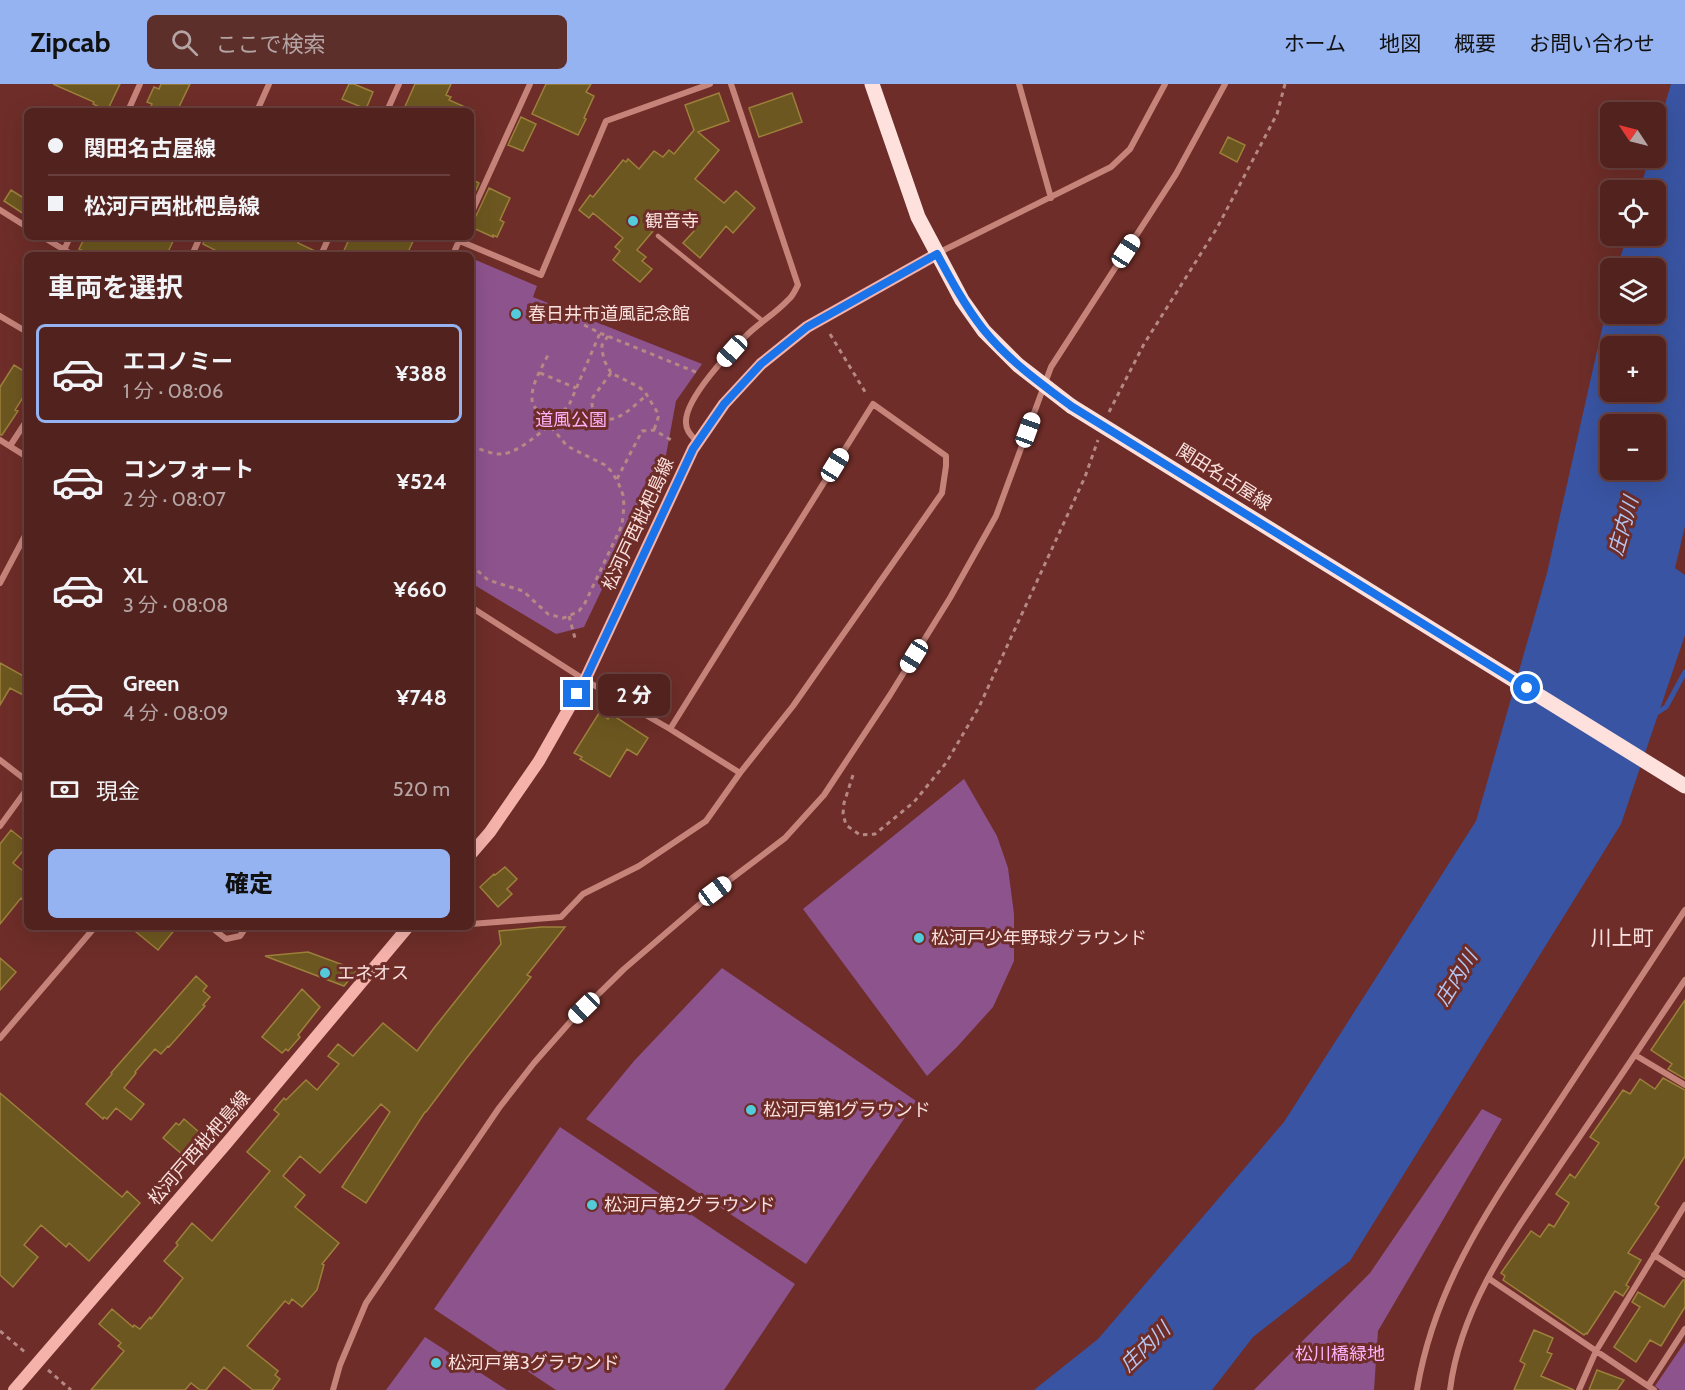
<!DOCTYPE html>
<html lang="ja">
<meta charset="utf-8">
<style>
:root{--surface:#52221e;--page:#5c2f2b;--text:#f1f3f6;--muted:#b5a4a4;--line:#683f3c;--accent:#95b2f1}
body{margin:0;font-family:Cabin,"Noto Sans JP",sans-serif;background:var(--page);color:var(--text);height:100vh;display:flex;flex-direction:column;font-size:22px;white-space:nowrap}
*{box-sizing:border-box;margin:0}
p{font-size:20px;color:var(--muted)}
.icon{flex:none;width:33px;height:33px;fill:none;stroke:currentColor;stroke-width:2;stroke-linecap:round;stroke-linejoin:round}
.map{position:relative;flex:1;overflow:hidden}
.drawer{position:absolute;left:24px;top:168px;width:450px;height:678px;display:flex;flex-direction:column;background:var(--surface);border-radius:9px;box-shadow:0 6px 24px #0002,0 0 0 2px var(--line)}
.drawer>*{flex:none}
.guide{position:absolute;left:24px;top:24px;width:450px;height:132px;border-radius:9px;box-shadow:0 6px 24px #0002,0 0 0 2px var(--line);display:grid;align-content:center;height:132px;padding:0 24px;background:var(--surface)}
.needle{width:39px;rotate:305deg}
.controls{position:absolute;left:1600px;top:18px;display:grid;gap:12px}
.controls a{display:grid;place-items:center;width:66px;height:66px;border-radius:9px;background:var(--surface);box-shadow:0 6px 24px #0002,0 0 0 2px var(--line);font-size:30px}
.end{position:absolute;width:27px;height:27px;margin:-14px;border:8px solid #1a73e8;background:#fff;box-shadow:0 0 0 3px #fff}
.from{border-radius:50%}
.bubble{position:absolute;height:42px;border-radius:9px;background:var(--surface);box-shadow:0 6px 24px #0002,0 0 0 2px var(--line);font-size:20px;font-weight:800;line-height:42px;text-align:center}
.car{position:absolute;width:18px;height:36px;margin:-18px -9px;border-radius:8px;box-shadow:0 0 4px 2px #0007;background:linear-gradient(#fff 24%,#345 0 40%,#fff 0 76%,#345 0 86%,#fff 0)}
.guide b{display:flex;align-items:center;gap:21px;height:57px;font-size:22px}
.guide b+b{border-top:2px solid var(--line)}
.guide i{width:15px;height:15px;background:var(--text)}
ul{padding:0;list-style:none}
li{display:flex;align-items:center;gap:18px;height:99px;margin:0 12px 9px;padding:0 12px;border:3px solid transparent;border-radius:9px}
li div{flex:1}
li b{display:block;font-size:22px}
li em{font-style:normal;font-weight:800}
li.current{border-color:var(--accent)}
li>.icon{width:54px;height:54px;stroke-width:1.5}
h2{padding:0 24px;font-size:27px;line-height:72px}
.pay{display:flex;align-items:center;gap:15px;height:66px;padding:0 24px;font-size:22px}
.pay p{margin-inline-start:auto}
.action{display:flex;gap:12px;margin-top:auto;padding:12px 24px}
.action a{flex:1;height:69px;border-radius:9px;background:var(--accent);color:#111;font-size:24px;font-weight:800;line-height:69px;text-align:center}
header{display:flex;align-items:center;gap:36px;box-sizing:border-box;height:84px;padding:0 30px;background:var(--accent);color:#111}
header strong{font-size:28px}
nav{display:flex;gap:33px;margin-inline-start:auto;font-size:21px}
.search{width:420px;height:54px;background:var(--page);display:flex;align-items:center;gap:15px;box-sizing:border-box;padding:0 21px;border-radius:9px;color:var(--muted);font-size:22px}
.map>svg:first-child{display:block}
.green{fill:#8d538d}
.water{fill:#3954a2;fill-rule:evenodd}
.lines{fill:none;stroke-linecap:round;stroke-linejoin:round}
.stream{stroke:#3954a2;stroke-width:5}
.building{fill:#6d5720;stroke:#9c803b;stroke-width:1.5}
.path{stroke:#b58884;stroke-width:3;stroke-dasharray:4.5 4.5;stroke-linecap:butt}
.lane{stroke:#c6837a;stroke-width:4.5}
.street{stroke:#c6837a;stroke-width:6}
.secondary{stroke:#f4b2aa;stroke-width:12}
.primary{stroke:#fee1dd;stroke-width:15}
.primary-bridge{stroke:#fee1dd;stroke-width:15}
.route{stroke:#1a73e8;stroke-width:8}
.poi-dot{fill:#53cbdb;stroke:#6e2d28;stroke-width:2}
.labels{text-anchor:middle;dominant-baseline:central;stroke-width:6;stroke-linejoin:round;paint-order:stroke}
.poi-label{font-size:18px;fill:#fae1de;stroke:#6e2d28;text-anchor:start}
.park-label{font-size:18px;fill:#fcb1fa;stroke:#6e2d28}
.street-label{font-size:18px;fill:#fae1de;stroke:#6e2d28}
.water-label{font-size:20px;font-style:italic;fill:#b5c7f2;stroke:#6e2d28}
.quarter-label{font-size:21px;fill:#fae1de;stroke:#6e2d28}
</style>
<header>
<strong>Zipcab</strong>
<div class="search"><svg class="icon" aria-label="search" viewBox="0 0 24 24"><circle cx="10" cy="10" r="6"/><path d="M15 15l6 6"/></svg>ここで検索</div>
<nav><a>ホーム</a><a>地図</a><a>概要</a><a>お問い合わせ</a></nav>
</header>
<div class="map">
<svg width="1685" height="1306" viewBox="0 0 1685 1306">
<rect width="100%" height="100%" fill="#6e2d28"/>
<path class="green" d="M 471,174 L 537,202 L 533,213 L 702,280 L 676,317 L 666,371 L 584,543 L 556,550 L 471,499 Z
M 964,695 L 997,752 L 1008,784 L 1014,830 L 1014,877 L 993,923 L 957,963 L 927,992 L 803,825 Z
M 722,884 L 916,1017 L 806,1180 L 586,1035 L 634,977 Z
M 1482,1025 L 1502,1035 L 1378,1247 L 1374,1306 L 1254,1306 L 1370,1189 Z
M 560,1043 L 795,1200 L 724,1306 L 556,1306 L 434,1225 Z
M 425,1253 L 507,1306 L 386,1306 Z
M 1685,1258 L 1685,1306 L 1660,1306 L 1655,1302 Z"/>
<path class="water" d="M 1671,0 L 1685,0 L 1685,442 L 1675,484 L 1685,491 L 1685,551 L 1621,740 L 1350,1177 L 1253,1253 L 1212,1306 L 1034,1306 L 1098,1255 L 1284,1038 L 1476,737 L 1547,489 L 1611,205 L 1611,230 L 1656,230 L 1656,184 L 1617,184 L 1627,152 L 1656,152 L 1656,106 L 1640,106 L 1649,74 L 1656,74 L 1656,51 ZM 1611,262 L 1656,262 L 1656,308 L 1611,308 ZM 1611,340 L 1656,340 L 1656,386 L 1611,386 Z"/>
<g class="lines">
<path class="stream" d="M 1655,630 L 1666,623 L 1685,588"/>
</g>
<path class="building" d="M 53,0 L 120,0 L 107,27 L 93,20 L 94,18 Z
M 161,0 L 190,0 L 177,27 L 149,27 L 152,20 L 147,18 L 154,3 L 159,5 Z
M 349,0 L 354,0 L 373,8 L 366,25 L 342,15 Z
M 415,0 L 451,0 L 446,11 L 451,13 L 449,16 L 474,27 L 403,27 Z
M 546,0 L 591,0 L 586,8 L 594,12 L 584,34 L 586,35 L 578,51 L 532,30 Z
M 719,9 L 729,37 L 698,48 L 719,66 L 695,95 L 724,119 L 736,107 L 755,124 L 733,149 L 726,142 L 700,174 L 683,159 L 694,147 L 670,127 L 637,166 L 646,173 L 642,177 L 652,185 L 640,198 L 613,176 L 620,167 L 615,163 L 623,154 L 593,129 L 589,134 L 579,126 L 590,111 L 593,113 L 623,76 L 626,78 L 628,75 L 639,85 L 654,67 L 663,73 L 669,66 L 674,70 L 694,46 L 685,21 Z
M 792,9 L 802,38 L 759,53 L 749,24 Z
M 521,33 L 536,40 L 523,67 L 508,61 Z
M 1228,53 L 1245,61 L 1237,78 L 1220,69 Z
M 471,95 L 479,99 L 471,117 Z
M 489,104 L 510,114 L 500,136 L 504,138 L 497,153 L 493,151 L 493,153 L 471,143 L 471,135 L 476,132 Z
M 11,106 L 27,116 L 27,132 L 4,117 Z
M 85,153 L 175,153 L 167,170 L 165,169 L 164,171 L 92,171 L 79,165 Z
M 205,153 L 301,153 L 298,159 L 317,168 L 316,171 L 213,171 L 215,166 L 203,160 Z
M 350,153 L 375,153 L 384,157 L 386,153 L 415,153 L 408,168 L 415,171 L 342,171 Z
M 14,281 L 27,289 L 27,307 L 15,326 L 18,327 L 2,351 L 0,351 L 0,303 Z
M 0,579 L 27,594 L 27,613 L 10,604 L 0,621 Z
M 599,629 L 608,635 L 611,630 L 648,654 L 637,671 L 627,665 L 610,693 L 580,675 L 582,673 L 574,669 Z
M 11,746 L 27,759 L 27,762 L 13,779 L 27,790 L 27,819 L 21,814 L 0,840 L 0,760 Z
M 505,783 L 517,795 L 507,805 L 512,810 L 498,823 L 480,803 L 494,790 L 495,791 Z
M 130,843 L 177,843 L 158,866 Z
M 541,843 L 565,843 L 527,891 L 531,893 L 465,976 L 426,1028 L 425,1028 L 366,1119 L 342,1103 L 390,1028 L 381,1020 L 320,1089 L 300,1072 L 283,1092 L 305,1111 L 295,1123 L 339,1159 L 322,1180 L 324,1181 L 317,1206 L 302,1223 L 292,1215 L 289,1220 L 285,1217 L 247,1262 L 278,1287 L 275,1291 L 280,1295 L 272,1306 L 253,1306 L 224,1283 L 206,1306 L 200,1306 L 191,1299 L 185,1306 L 91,1306 L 124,1267 L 118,1262 L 121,1259 L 99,1240 L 112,1225 L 133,1243 L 134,1241 L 140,1245 L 150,1233 L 151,1235 L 183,1194 L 164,1177 L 178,1161 L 176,1159 L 192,1139 L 212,1157 L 270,1087 L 247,1068 L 279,1030 L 274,1026 L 284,1014 L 286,1016 L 306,996 L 317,1006 L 339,980 L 328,972 L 338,960 L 353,972 L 383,939 L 417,967 L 434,944 L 501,860 L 499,847 Z
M 308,868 L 357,886 L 344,902 L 265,872 Z
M 0,874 L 16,888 L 0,906 Z
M 196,892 L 207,902 L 203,907 L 210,913 L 203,921 L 205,922 L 169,963 L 168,962 L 161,970 L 155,965 L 135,988 L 136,989 L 124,1004 L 144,1020 L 131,1036 L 116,1024 L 107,1035 L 104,1033 L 103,1035 L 86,1020 L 112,990 L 111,989 Z
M 302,905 L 320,923 L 298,951 L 300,953 L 288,967 L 286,965 L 282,969 L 262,953 Z
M 1685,916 L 1685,995 L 1668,985 L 1672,980 L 1651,966 Z
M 1663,994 L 1685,1006 L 1685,1072 L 1655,1120 L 1659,1123 L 1628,1169 L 1641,1176 L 1626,1201 L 1629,1203 L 1623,1212 L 1615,1207 L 1587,1250 L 1586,1249 L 1584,1251 L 1503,1196 L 1505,1192 L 1501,1189 L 1531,1147 L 1540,1153 L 1549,1140 L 1554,1143 L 1569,1119 L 1556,1110 L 1570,1090 L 1575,1094 L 1599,1059 L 1590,1053 L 1623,1006 L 1630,1010 L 1640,995 L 1655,1005 Z
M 0,1009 L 122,1113 L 127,1107 L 140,1119 L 89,1177 L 69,1159 L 66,1163 L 41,1141 L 24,1161 L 38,1173 L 13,1203 L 0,1191 Z
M 184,1035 L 207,1055 L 190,1077 L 163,1054 L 176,1039 L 179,1041 Z
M 1683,1196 L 1685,1196 L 1685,1223 L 1661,1262 L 1650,1256 L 1636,1278 L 1614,1263 L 1640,1223 L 1632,1218 L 1638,1208 L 1664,1223 Z
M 1534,1246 L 1553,1254 L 1547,1268 L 1552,1270 L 1541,1292 L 1574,1306 L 1514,1306 L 1525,1280 L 1520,1277 Z
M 1597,1286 L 1624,1296 L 1617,1306 L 1589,1306 Z"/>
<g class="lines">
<path class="path" d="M 584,241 L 600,249 L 698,289
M 830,250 L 867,311
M 608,252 L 602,261 L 602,267 L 605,278 L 611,289 L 639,303 L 645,308 L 659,331 L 654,346
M 540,289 L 576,304
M 611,289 L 593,313 C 591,320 592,326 597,331 C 614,345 634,321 647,311
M 1109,328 L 1144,260 L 1217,144 L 1277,30 L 1285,0
M 471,362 C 481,365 492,371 503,370 C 522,368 559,334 570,319 L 600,249
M 617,395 L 642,347 L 654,346 L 673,357
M 471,481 L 488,496 L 523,507 L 548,530 L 563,534 L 569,532 L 579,527 L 585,519 L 622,441 L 624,422 L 623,411 L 618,398 L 611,387 L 605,381 L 567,362 L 533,321 C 528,304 542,284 549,269
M 569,532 L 576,558
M 853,691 L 844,719 L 843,730 L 846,741 L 860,751 L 875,750 L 914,718 L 946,679 L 979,623 L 1085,393 L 1098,356
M 0,1247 L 26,1269
M 48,1286 L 71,1306"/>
<path class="lane" d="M 658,152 L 763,237"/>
<path class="street" d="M 1019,0 L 1051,114
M 128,27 L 140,0
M 257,27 L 269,0
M 387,27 L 399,0
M 0,126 L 27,143
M 471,130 L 530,0
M 43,153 L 73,171
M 450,153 L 541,191 L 606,37 L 710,0
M 64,166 L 70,153
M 938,169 L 1111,83 L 1130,65 L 1165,0
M 192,171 L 200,153
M 321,171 L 329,153
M 453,171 L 460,154
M 0,232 L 27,248
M 0,356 L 27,373
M 697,358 C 692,352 686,347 686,339 C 684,315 732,265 749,249 C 761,238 777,228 788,216 C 793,212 795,206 798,201 L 731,0
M 10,362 L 27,336
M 0,499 L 27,448
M 471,523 L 585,596 L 670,645 L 740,689
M 0,676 L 27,697
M 0,742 L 27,705
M 471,840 L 561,833 L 583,810 L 639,782 L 706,737 L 740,689 L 793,622 L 942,409 L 946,382 L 946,372 L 873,320 L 670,645
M 211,843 L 226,855 L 240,852 L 246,843
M 0,954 L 95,843
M 1635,971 L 1685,1001
M 1654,1171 L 1685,1191
M 1488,1194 L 1654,1306
M 1648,1302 L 1685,1245
M 333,1306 L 340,1281 L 366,1219 L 499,1024 L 534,979 L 571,937 L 624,885 L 715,807 L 785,754 L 824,711 L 890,611 L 950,514 L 996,432 L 1051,283 L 1176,90 L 1225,0
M 1417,1306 C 1435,1197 1494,1117 1553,1027 C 1597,960 1641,893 1685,826
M 1450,1306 C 1461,1217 1519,1143 1567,1071 C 1607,1013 1646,954 1685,896
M 1579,1306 L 1596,1267 L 1685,1121"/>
<path class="secondary" d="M 471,770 L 490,748 L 539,677 L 585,596 L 693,365 L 724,320 L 761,280 L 807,243 L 937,170
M 14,1306 L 226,1060 L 408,843"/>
<path class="primary" d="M 872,0 L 918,133 L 962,216 L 984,247 L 1018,281 L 1071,322"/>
<path class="primary-bridge" d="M 1071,322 L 1685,702"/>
</g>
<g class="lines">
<path class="route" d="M 577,610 L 585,596 L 693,365 L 724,320 L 761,280 L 807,243 L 937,170 C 951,196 965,222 983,245 C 1008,276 1040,299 1071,322 L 1527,604"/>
</g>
<g class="poi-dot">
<circle cx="633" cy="137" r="6"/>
<circle cx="516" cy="230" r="6"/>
<circle cx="919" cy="854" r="6"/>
<circle cx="325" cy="889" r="6"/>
<circle cx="751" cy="1026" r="6"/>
<circle cx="592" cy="1121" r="6"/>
<circle cx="436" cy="1279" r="6"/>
</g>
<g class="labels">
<g class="poi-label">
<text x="645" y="137">観音寺</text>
<text x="528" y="230">春日井市道風記念館</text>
<text x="931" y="854">松河戸少年野球グラウンド</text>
<text x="337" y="889">エネオス</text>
<text x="763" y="1026">松河戸第1グラウンド</text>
<text x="604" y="1121">松河戸第2グラウンド</text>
<text x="448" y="1279">松河戸第3グラウンド</text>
</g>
<g class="park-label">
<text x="571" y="336">道風公園</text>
<text x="1340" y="1270">松川橋緑地</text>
</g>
<g class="street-label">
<text transform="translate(1224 393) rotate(32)">関田名古屋線</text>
<text transform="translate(638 440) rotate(-65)">松河戸西枇杷島線</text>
<text transform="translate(199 1064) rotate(-49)">松河戸西枇杷島線</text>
</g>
<g class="water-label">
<text transform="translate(1623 442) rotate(-74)">庄内川</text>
<text transform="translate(1456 894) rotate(-58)">庄内川</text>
<text transform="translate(1145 1263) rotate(-44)">庄内川</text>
</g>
<g class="quarter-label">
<text x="1622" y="853">川上町</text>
</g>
</g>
</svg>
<div class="controls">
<a><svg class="needle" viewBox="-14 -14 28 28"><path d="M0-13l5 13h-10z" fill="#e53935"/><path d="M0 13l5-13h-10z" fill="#b5a4a4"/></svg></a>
<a><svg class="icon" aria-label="locate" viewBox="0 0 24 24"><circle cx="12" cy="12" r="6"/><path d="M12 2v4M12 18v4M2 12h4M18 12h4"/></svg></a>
<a><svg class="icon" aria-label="layers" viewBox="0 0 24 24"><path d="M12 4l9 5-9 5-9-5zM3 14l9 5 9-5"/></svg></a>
<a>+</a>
<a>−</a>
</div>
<i class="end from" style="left:1527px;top:604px"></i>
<i class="end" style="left:577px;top:610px"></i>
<div class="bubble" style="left:598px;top:590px;width:72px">2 分</div>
<i class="car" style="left:1126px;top:167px;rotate:33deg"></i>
<i class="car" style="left:732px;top:267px;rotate:222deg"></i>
<i class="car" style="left:1028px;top:346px;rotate:20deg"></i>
<i class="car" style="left:835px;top:381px;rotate:32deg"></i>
<i class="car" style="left:914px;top:572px;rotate:212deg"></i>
<i class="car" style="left:715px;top:807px;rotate:53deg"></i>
<i class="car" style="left:584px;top:924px;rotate:226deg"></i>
<div class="guide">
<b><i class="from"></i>関田名古屋線</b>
<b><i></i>松河戸西枇杷島線</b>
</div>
<section class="drawer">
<h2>車両を選択</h2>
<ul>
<li class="current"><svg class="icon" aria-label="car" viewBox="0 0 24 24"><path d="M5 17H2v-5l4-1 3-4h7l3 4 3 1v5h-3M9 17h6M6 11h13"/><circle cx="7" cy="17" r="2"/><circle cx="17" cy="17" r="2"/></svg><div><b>エコノミー</b><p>1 分 · 08:06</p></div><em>¥388</em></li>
<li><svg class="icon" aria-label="car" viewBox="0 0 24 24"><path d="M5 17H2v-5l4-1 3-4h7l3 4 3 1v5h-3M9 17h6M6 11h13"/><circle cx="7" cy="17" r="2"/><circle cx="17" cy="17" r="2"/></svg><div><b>コンフォート</b><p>2 分 · 08:07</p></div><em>¥524</em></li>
<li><svg class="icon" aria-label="car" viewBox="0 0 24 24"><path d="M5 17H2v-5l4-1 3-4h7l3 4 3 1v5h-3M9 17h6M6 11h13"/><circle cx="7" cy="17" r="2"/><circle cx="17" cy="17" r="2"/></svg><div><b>XL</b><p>3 分 · 08:08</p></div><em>¥660</em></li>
<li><svg class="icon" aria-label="car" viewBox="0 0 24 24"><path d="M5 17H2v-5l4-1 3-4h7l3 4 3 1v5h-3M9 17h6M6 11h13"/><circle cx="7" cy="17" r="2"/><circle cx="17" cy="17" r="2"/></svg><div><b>Green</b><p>4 分 · 08:09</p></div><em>¥748</em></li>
</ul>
<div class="pay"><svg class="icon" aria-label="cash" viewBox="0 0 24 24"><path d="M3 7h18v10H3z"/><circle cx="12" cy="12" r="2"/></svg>現金<p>520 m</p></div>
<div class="action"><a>確定</a></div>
</section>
</div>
